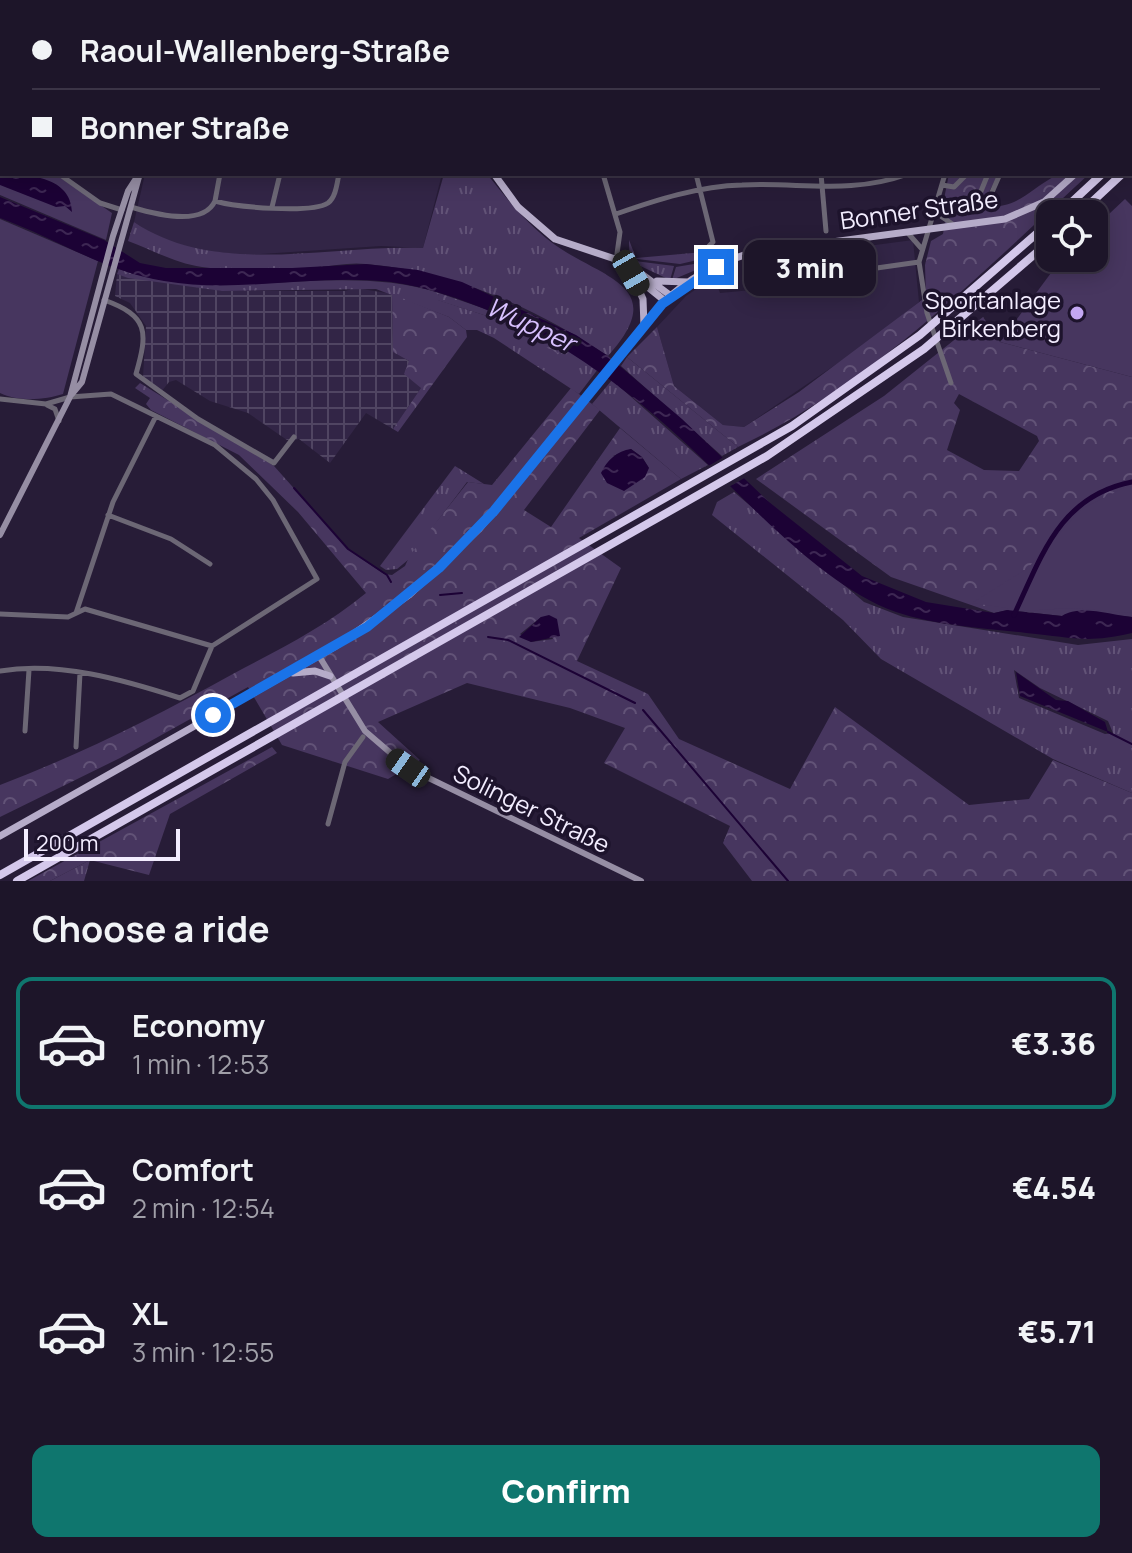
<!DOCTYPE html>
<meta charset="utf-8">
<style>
:root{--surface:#1d1529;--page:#251e31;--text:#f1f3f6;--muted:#a09fa8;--line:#3b3446;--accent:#0f766e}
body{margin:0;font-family:Manrope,sans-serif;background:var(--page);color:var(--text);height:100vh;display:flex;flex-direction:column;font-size:30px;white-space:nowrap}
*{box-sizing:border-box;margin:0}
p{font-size:26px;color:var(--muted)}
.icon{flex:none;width:44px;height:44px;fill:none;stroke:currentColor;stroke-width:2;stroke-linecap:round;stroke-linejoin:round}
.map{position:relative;height:881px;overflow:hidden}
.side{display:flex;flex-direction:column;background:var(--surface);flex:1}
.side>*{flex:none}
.guide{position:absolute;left:0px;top:0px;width:1132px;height:176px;box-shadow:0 4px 20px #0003,0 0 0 2px var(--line);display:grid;align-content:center;height:176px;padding:0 32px;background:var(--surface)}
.buttons{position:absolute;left:1036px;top:200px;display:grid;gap:16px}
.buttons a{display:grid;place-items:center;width:72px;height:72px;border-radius:16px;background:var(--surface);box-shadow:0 4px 20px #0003,0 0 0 2px var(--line);font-size:40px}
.scale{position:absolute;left:24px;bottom:20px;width:156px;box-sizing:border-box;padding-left:8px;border:4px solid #f3edff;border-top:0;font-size:22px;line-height:28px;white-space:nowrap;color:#f3edff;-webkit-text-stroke:6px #1d132c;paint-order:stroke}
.end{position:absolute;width:36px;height:36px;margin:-18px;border:10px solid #1a73e8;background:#fff;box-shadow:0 0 0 4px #fff}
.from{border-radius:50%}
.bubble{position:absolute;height:56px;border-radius:16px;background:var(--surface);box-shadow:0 4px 20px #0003,0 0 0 2px var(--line);font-size:26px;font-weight:800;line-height:56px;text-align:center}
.car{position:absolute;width:24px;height:48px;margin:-24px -12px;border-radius:10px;box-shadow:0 0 6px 2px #0007;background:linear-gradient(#222 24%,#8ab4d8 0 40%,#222 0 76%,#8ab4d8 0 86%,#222 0)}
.guide b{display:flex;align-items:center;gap:28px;height:76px;font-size:30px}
.guide b+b{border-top:2px solid var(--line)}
.guide i{width:20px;height:20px;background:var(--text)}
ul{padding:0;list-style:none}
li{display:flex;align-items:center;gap:24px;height:132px;margin:0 16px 12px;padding:0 16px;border:4px solid transparent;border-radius:16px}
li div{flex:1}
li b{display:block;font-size:30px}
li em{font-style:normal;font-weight:800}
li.active{border-color:var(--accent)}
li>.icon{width:72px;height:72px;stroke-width:1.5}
h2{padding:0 32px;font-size:36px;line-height:96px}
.button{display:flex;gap:16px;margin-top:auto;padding:16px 32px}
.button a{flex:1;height:92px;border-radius:16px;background:var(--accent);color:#fff;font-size:32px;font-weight:800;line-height:92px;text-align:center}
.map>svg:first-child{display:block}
.built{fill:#322546}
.industrial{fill:url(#industrial-grid)}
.grass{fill:url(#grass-tufts);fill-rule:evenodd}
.forest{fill:url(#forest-crowns);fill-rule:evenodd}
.park{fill:#47365f}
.water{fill:url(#water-ripples)}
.pier{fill:#271c37}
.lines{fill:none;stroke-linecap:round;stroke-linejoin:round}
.stream{stroke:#1c0235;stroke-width:2}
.canal{stroke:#1c0235;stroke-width:5}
.street{stroke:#6c6775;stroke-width:5}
.secondary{stroke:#968ea4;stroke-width:6}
.primary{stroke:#b6acc9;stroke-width:7}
.highway{stroke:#d4c8eb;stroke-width:8}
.route{stroke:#1a73e8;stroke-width:10}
.poi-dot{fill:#c3a7f2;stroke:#1d132c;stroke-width:3}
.labels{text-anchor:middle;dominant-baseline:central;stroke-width:7;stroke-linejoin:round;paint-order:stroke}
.street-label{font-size:24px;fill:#f3edff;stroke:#1d132c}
.poi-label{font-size:24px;fill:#f3edff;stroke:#1d132c;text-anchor:end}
.water-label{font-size:26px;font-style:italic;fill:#d7c0fe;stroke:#1d132c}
</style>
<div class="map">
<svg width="1132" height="881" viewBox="0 0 1132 881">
<defs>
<pattern id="industrial-grid" width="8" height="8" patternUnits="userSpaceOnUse" patternTransform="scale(2)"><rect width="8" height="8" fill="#322546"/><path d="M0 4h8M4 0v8" fill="none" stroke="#504562"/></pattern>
<pattern id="grass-tufts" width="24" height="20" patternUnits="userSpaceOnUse" patternTransform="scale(2)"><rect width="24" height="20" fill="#47365f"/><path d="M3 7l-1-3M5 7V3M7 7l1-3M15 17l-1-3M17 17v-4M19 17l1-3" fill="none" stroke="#625377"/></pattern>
<pattern id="forest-crowns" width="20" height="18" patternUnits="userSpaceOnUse" patternTransform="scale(2)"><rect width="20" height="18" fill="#47365f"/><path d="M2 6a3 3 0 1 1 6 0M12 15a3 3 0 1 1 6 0" fill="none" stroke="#625377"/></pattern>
<pattern id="water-ripples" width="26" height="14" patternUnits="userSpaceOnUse" patternTransform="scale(2)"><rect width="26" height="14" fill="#1c0235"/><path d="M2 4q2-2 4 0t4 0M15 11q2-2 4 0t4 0" fill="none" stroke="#3d2753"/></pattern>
</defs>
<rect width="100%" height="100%" fill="#271c37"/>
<path class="built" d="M 145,174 L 442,174 L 423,248 L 381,246 L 245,255 L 190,249 L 155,236 L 134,222 Z
M 913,240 L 919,302 L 866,344 L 744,427 L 723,425 L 674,386 L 657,327 L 686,296 L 714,277 L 720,293 L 752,290 L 758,280 L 795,274 L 792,256 Z"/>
<path class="industrial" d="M 117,274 L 222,291 L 345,291 L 356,288 L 392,294 L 393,352 L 409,361 L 421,388 L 393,429 L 366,413 L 330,463 L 299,439 L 287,440 L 248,413 L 210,401 L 176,380 L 169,382 L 161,392 L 143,378 L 146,326 L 130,303 L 115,296 Z"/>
<path class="grass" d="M 444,174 L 487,174 C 507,199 526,223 551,242 C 598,278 673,284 608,356 C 535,308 454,271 366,264 C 350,262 333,266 317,267 C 280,270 239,272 202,267 C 175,263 152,250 128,241 L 134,222 C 217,278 329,244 423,248 Z
M 629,240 L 636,258 L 704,252 L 706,258 L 680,264 L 637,259 C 629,255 629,249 629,240 Z
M 735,250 L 736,253 L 672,280 L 676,267 L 700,263 Z
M 625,252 L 635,261 L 674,266 L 670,280 L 632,262 Z
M 119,269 C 223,306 335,260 439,293 L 438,300 L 490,317 L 557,352 L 564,347 L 598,369 L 579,394 L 494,338 L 477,330 L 466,330 L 449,317 L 376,289 L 222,291 L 128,278 L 117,274 Z
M 627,357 L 738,447 L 722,456 L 621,366 Z
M 612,380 L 708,465 L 681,479 L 592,404 Z
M 455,466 L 484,484 L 467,482 L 408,560 L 397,569 L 386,570 L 380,566 Z
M 734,492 L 864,602 L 903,617 L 1078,645 L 1132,639 L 1132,793 L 1053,759 L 881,659 L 843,620 L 712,515 L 717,502 ZM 1014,670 L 1040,688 L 1108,721 L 1113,733 L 1105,734 L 1019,698 Z
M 90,860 L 84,881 L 50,881 Z"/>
<path class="forest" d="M 949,174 L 998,174 L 981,208 C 1022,207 1025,192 1057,175 C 1064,171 1080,174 1089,174 C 980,274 874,383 738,447 L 627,357 L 657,327 L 674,386 L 723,425 L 744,427 L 799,392 L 926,297 L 925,265 L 931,241 L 943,234 L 946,216 L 942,209 Z
M 439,293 L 491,311 L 564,347 L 557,353 L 490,317 L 437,300 Z
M 392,294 L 449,317 L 466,330 L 467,337 L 398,432 L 393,429 L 421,388 L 404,374 L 409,361 L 393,352 Z
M 983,317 L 1000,342 L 1132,377 L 1132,617 L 1079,611 L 1062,616 L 1008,610 L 994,613 L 891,577 L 756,479 L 884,396 ZM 959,394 L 1037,436 L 1039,441 L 1019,471 L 984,470 L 947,450 L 960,410 L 954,403 Z
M 140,383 L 274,466 L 349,550 L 384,574 L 392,575 L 405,566 L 410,555 L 468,482 L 492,485 L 571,388 L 600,410 L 524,510 L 551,527 L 620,428 L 681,479 L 579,538 L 621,568 L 577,661 L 648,694 L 679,739 L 790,789 L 835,707 L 969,805 L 1029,799 L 1053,760 L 1132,793 L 1132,881 L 752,881 L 723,843 L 730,826 L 604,763 L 625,728 L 570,708 L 467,683 L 378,722 L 420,760 L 388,779 L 282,745 L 248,687 L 120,758 L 0,817 L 0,785 C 81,754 155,717 231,675 C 278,650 325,627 366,593 L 298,512 L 239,455 L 151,410 L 146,404 L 150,398 L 135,388 ZM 631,449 L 642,457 L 649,468 L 613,456 ZM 541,617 L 553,639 L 531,642 L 520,634 Z
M 272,747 L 277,753 L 170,814 L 149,875 L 90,860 L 50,881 L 28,881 Z"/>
<path class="park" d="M 0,135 L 2,174 L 55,174 L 112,213 L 106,240 L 0,195 Z
M 1125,199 L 1132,206 L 1132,377 L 1000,342 L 1062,258 L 1094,258 L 1094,228 Z
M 0,219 L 98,261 L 63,394 C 45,400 18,402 0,393 Z
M 1132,484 L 1132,613 L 1070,608 L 1010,612 L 1007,608 L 972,603 L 1028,568 L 1081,509 Z"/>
<path class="water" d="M 0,147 L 2,174 C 29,174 71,177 72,212 L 65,206 L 56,207 L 0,185 Z
M 0,197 L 104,240 L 140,263 L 166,268 L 292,268 L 366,264 L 418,270 L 462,282 L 576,335 L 608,356 L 682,419 L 769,502 L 862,576 L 926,602 L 994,613 L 1007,610 L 1062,616 C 1079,604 1112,615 1132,617 L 1132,633 C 1086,644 1071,637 1026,633 C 984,628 937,626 896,612 C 837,592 775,530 731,487 C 661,416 586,352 494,313 C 461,299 427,287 391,282 C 316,273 239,294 164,281 C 106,272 55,238 0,218 Z
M 631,449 L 642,457 L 649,468 L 645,477 L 624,491 L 607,483 L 601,473 C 607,460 617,451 631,449 Z
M 549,615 L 557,619 L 560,636 L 531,642 L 519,637 L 541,617 Z
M 1016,672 L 1056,700 L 1068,701 L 1105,722 L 1108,732 L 1020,696 Z"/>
<path class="pier" d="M 727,455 L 748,476 L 727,488 L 705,468 Z"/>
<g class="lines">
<path class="stream" d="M 294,488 L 348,549 L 387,575 L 391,582
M 440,595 L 462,593
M 488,637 L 508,640 L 635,703
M 643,710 L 788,881
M 1108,732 L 1132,744"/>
<path class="canal" d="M 1014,615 C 1042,555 1060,496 1132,482"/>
<path class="street" d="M 29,0 L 29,2
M 498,0 L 499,2
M 612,0 L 614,2
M 768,0 L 775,2
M 317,2 L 318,0
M 396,2 L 397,0
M 571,2 L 575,0
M 789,2 L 795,0
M 808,2 L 815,0
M 984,2 L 984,0
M 1048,2 L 1048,0
M 0,32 L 2,31
M 1130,36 L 1132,34
M 1130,47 L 1132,49
M 0,132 L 2,134
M 59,174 L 100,203 L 122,210
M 390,174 L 391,174
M 603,174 L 620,232 L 616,261
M 696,174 L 713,242 L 709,246
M 821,174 L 826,231
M 945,174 L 919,262 L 927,313 L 951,383
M 988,174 L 979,196 L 982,202 L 989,199 L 1000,174
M 942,185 L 954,187 L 967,174
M 215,201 L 220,174
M 935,205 L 942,217 L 954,225
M 131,207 C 154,214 203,227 215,201 C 235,207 311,214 328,203 C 336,197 337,183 339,174
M 272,207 L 280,174
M 616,214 C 656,200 699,186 742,185 C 800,182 850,195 908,174
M 907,232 L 921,248
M 764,284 L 919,262
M 104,300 C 149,316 148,332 136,374 L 198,419 L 274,463 L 294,437
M 0,399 L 46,404 L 70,397 L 111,394 L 215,445 L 256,479 L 273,500 L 317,579 L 212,646 L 85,609 L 68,617 L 0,614
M 47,405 L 55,409 L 59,421
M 108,515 L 171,539 L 210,564
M 76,613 L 113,502 L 156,416
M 0,671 C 59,661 124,680 180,698 L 193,691 L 212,646
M 25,731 L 29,670
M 76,747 L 80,673
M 328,824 L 345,762 L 363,737"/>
<path class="secondary" d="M 802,0 L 803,2
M 196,2 L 197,0
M 72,394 L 82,382 L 139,177
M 0,535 L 70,397 L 113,236 L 128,191 L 139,174
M 319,656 L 365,731 L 408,768 L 641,881"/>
<path class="primary" d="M 160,0 L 160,2
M 166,0 L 167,2
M 175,0 L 178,2
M 186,2 L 190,0
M 1130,117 L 1132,115
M 494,174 L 518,207 L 555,239 L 627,263 L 671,296
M 618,263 L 665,301
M 632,275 L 643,299 L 644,326
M 657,281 L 688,282
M 293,673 L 315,671 L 330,676
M 0,836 L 336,646 L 409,595 L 479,529 L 662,304 C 686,279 723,259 757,252 L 1005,219 L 1044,202 L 1075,174"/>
<path class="highway" d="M 1130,149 L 1132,147
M 1130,166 L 1132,164
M 1059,214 L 1102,174
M 1079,214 L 1122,174
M 0,875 L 792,426 L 920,335 L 1050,222
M 17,881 L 767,456 L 924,349 L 1050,241"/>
</g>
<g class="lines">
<path class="route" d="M 213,715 L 367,627 L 439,568 L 494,511 L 662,304 L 716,267"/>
</g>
<circle class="poi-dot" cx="1077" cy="313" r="8"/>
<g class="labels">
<g class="street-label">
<text transform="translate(919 209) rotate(-8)">Bonner Straße</text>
<text transform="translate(532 808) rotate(26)">Solinger Straße</text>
</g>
<g class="poi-label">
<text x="1061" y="299">Sportanlage<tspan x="1061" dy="28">Birkenberg</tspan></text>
</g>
<g class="water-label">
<text transform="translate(531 324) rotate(25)">Wupper</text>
</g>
</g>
</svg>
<div class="buttons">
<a><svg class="icon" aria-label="locate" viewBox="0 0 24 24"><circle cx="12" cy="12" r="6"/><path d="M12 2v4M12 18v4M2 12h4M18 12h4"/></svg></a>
</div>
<div class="scale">200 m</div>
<i class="end from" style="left:213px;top:715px"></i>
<i class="end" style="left:716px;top:267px"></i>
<div class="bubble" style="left:744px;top:240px;width:132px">3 min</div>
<i class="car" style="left:631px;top:273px;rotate:150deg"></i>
<i class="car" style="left:408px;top:768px;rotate:305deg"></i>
<div class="guide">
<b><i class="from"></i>Raoul-Wallenberg-Straße</b>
<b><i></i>Bonner Straße</b>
</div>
</div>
<section class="side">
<h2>Choose a ride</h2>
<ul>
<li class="active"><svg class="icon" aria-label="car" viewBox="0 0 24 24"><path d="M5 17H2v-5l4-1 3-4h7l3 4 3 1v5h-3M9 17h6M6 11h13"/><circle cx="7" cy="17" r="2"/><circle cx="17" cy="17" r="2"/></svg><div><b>Economy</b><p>1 min · 12:53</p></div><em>€3.36</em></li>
<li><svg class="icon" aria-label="car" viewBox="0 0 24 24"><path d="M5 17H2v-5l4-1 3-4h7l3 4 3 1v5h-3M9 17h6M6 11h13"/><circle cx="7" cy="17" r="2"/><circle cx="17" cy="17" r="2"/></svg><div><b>Comfort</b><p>2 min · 12:54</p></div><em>€4.54</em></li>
<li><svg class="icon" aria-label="car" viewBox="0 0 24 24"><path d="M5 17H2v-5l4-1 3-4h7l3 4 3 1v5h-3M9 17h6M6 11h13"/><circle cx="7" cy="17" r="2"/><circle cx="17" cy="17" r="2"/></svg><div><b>XL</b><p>3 min · 12:55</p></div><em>€5.71</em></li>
</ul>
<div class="button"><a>Confirm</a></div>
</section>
